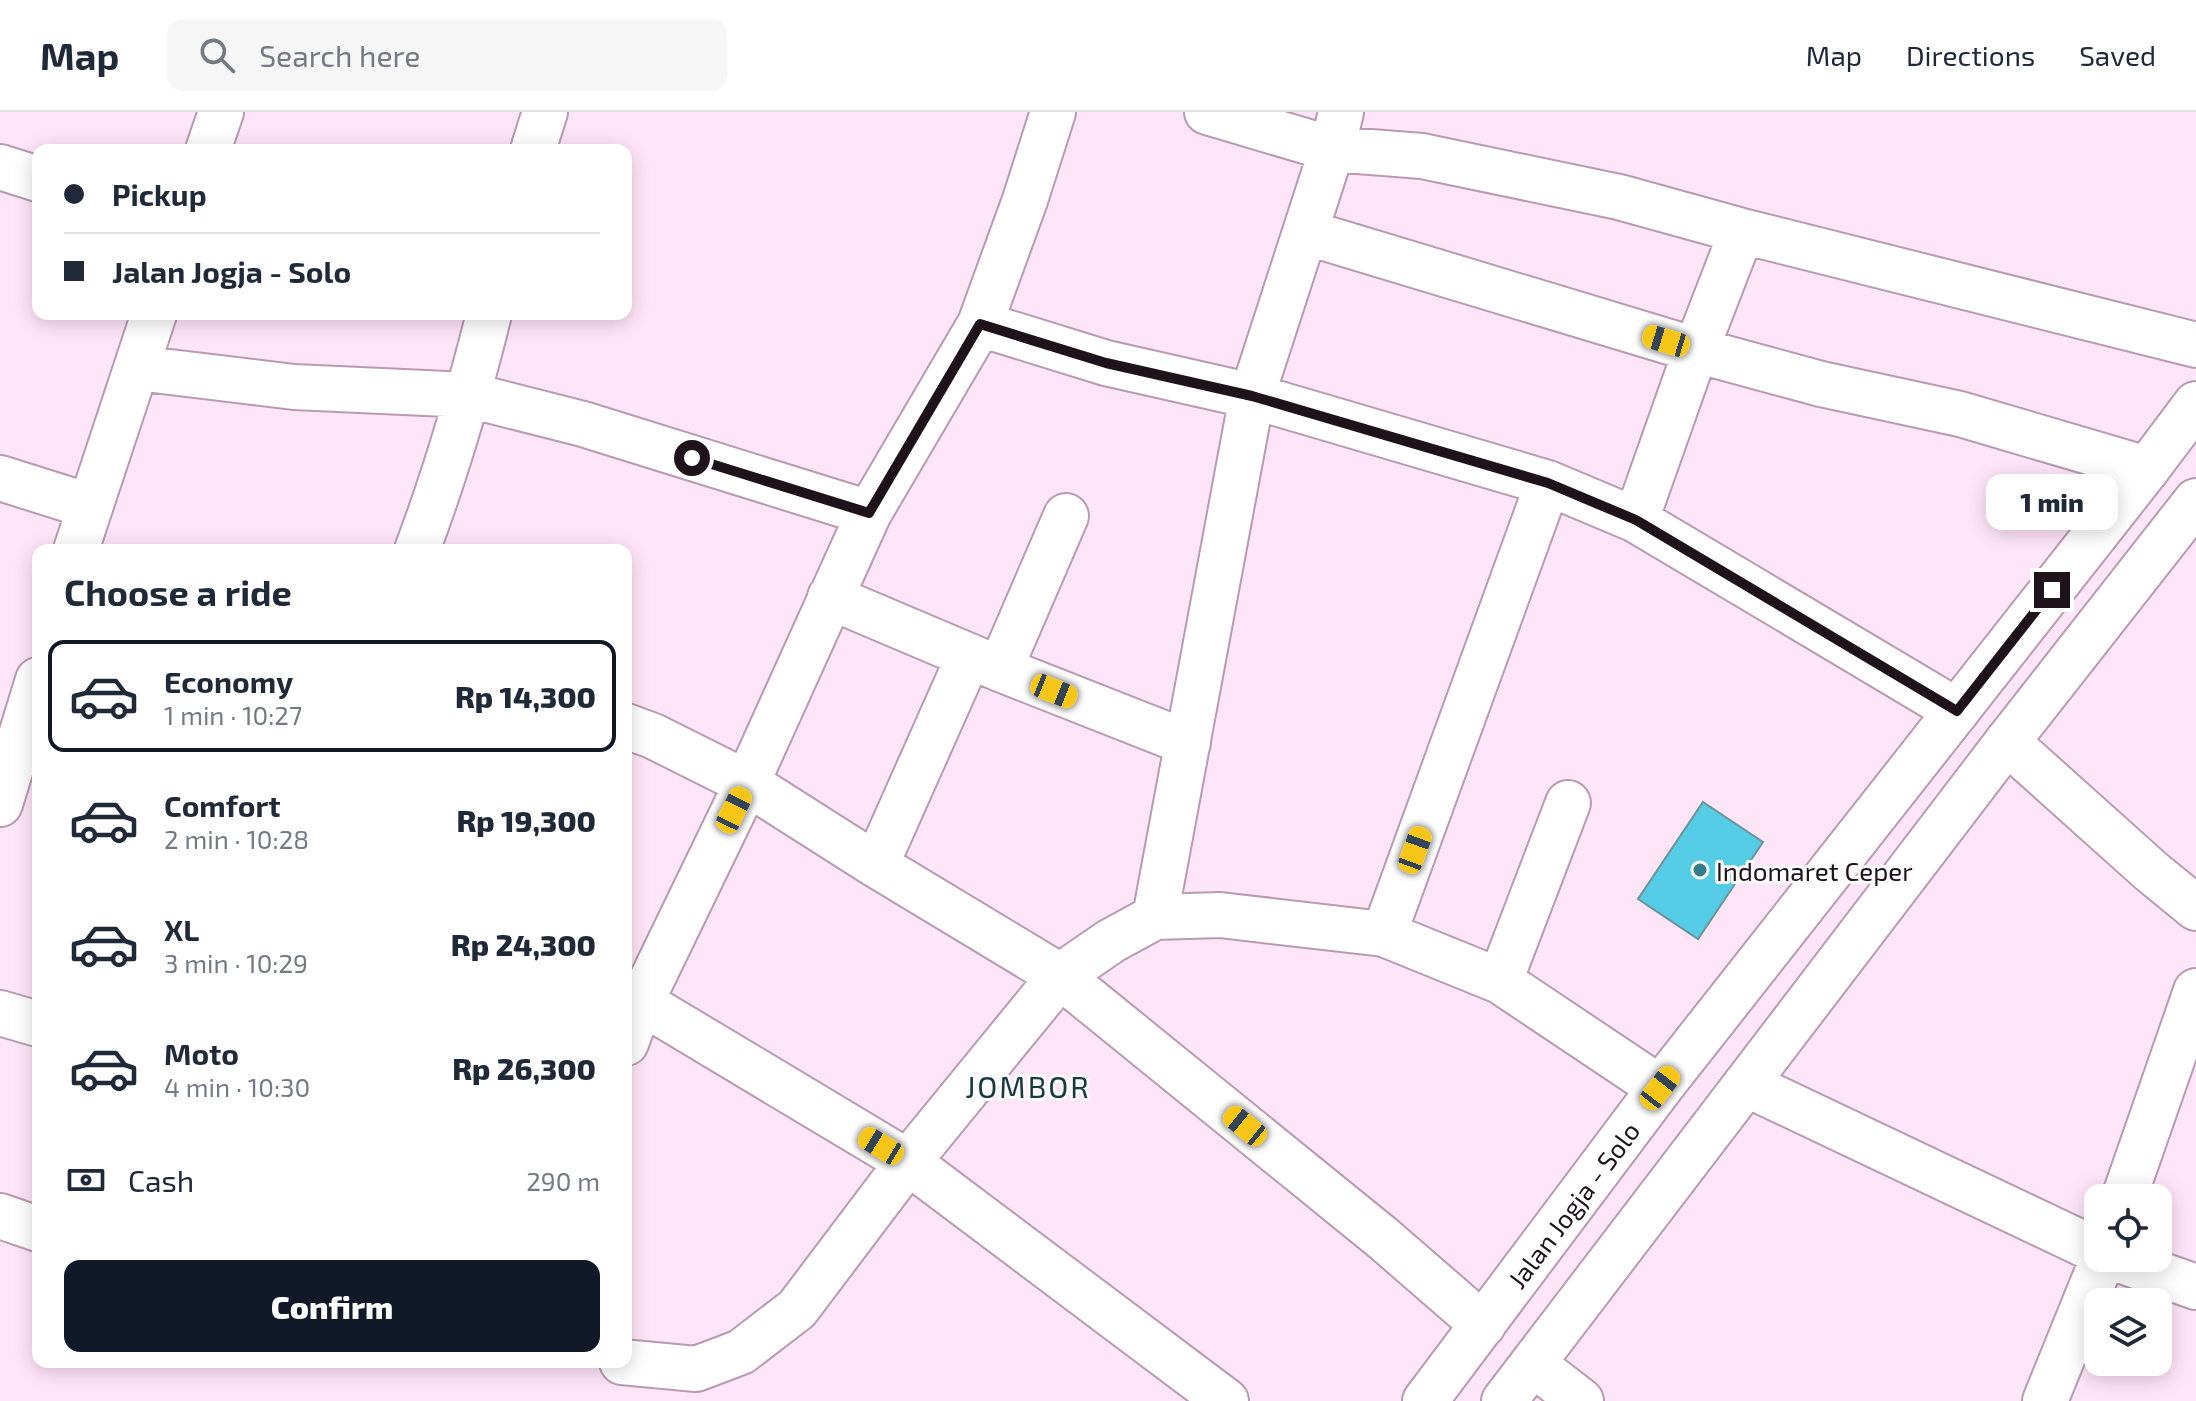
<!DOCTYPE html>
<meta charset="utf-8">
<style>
:root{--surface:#fff;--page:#f6f6f7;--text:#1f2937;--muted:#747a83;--line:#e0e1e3;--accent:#111827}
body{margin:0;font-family:"Exo 2",sans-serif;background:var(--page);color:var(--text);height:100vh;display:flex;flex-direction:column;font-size:30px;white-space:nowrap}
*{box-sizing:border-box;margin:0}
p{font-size:26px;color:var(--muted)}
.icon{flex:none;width:44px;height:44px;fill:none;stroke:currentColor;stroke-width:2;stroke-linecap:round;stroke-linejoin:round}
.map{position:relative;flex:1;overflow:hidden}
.details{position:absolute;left:32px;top:432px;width:600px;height:824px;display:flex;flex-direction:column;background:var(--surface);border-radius:16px;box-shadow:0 4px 20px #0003}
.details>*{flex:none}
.banner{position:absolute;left:32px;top:32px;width:600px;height:176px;border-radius:16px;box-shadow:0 4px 20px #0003;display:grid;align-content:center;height:176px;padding:0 32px;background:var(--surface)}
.controls{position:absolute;left:2084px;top:1072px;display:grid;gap:16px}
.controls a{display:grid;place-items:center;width:88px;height:88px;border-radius:16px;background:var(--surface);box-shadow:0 4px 20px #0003;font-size:40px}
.end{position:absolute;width:36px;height:36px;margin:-18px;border:10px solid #1e131b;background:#fff;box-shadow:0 0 0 4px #fff}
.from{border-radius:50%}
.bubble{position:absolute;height:56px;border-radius:16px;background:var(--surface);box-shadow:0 4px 20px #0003;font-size:26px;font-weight:800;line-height:56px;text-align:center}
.car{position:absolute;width:24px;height:48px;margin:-24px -12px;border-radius:10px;box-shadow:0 0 6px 2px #0007;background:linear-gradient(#f5c518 24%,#345 0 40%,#f5c518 0 76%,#345 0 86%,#f5c518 0)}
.banner b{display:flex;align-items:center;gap:28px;height:76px;font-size:30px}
.banner b+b{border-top:2px solid var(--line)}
.banner i{width:20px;height:20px;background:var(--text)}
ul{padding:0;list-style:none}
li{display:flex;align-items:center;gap:24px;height:112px;margin:0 16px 12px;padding:0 16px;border:4px solid transparent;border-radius:16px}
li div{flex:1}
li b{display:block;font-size:30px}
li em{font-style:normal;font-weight:800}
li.current{border-color:var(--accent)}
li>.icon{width:72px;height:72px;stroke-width:1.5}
h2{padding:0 32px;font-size:36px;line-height:96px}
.pay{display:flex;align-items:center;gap:20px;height:88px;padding:0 32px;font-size:30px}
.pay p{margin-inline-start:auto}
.cta{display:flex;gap:16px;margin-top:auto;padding:16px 32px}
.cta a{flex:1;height:92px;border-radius:16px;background:var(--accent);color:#fff;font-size:32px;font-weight:800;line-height:92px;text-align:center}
header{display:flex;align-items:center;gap:48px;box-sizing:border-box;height:112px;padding:0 40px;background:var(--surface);border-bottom:2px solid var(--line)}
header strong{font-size:38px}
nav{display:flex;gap:44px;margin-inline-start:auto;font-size:28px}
.search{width:560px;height:72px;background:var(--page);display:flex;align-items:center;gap:20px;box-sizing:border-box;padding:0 28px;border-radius:16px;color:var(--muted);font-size:30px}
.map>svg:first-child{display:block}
.building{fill:#55cce5;stroke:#6b939d;stroke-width:2}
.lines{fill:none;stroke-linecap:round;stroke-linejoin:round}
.minor-casing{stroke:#b99bb1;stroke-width:48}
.highway-casing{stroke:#b99bb1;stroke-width:48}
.minor{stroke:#fff;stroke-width:44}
.highway{stroke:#fff;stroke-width:44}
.route{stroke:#1e131b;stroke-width:10}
.poi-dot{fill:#367b89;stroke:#fbfbfb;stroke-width:3}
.labels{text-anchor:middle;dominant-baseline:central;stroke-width:6;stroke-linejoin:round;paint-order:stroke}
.poi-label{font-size:26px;fill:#1e131b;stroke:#fbfbfb;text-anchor:start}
.street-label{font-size:26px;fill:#1e131b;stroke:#fbfbfb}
.quarter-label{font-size:30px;letter-spacing:2px;fill:#183940;stroke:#fbfbfb}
</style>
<header>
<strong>Map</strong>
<div class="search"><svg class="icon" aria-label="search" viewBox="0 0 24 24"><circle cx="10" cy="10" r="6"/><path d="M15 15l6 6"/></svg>Search here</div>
<nav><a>Map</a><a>Directions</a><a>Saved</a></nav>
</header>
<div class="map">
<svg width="2196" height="1289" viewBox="0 0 2196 1289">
<rect width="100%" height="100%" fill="#ffe5f8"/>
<path class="building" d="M 1703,690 L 1763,730 L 1698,827 L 1638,787 Z"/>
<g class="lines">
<defs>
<path id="minor" d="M 1207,0 L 1332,37 L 1422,44 L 1619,85 L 1742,119 L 2196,233
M 208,38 L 221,0
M 533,38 L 545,0
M 0,55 L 38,67
M 1305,120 L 1696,238 L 1821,272 L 1960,302 L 2147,357
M 980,212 L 1106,251 L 1252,284 L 1548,371 L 1636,408 L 1957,599
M 137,256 L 294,275 L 469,283 L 583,312 L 869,401
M 0,366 L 89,394
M 1636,408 L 1696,238 L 1742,119
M 76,438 L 154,202
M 417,438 C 446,361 469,282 489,202
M 830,485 L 1000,557 L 1188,631
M 1000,557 L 1066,404
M 626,614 L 653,624 L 747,671 L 876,753 L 1060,864 L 1384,1127 L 1483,1213
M 2007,630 L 2152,760 L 2196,796
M 0,692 L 38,568
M 876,753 L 969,544
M 1155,805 L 1252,284 L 1332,37 L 1341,0
M 1384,822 L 1548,371
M 1500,869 L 1568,691
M 626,884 L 641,890 L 908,1050 L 1226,1289
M 0,901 L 38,912
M 626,931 L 641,890 L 747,671 L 869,401 L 980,212 L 1025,88 L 1053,0
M 1746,972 L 2098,1139
M 2124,1086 L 2196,879
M 0,1104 L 38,1117
M 2114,1146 L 2196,1175
M 622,1250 L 696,1257 L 741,1240 L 797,1197 L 908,1050 L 1060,864 L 1111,829 L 1155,805 L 1220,803 L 1384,822 L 1500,869 L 1660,976
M 1533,1252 L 1581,1289
M 2045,1289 L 2103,1146"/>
<g id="highway">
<path id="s1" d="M 1425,1289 L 1660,976 L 2147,357 L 2196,292"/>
<path d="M 1504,1289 L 2007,630 L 2196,389"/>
</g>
</defs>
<use href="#minor" class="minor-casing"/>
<use href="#highway" class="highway-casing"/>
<use href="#minor" class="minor"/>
<use href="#highway" class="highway"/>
</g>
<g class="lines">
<path class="route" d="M 692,346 L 869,401 L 980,212 L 1106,251 L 1252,284 L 1548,371 L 1636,408 L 1957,599 L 2052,478"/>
</g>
<circle class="poi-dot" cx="1700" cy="758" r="8"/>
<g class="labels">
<g class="poi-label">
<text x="1716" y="758">Indomaret Ceper</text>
</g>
<g class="street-label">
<text stroke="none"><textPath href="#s1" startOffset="246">Jalan Jogja - Solo</textPath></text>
</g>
<g class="quarter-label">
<text x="1028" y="974">JOMBOR</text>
</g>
</g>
</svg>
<div class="controls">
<a><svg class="icon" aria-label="locate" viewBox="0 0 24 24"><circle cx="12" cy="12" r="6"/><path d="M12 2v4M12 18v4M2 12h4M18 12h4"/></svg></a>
<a><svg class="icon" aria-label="layers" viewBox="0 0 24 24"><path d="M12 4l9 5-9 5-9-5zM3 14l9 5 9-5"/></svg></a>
</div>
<i class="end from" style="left:692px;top:346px"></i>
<i class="end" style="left:2052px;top:478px"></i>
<div class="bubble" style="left:1986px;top:362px;width:132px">1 min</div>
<i class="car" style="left:1666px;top:229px;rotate:287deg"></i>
<i class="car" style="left:1054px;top:579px;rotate:112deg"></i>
<i class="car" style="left:734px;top:698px;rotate:26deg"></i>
<i class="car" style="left:1415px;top:738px;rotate:20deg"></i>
<i class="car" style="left:1660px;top:976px;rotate:38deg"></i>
<i class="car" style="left:1245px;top:1014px;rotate:309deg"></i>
<i class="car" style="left:881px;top:1034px;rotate:301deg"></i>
<div class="banner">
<b><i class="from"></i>Pickup</b>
<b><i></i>Jalan Jogja - Solo</b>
</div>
<section class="details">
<h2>Choose a ride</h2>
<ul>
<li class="current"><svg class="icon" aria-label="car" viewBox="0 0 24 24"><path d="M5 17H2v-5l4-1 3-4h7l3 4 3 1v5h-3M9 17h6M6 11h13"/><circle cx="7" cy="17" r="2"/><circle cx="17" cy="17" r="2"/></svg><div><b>Economy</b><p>1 min · 10:27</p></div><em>Rp 14,300</em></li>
<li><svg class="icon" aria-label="car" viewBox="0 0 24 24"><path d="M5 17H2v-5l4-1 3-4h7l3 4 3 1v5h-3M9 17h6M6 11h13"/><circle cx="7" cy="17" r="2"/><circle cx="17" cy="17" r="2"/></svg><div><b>Comfort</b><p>2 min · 10:28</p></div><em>Rp 19,300</em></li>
<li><svg class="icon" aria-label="car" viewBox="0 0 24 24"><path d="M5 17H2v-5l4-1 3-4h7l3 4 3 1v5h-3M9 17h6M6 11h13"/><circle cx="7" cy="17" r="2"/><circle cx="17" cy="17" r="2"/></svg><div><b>XL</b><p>3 min · 10:29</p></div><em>Rp 24,300</em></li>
<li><svg class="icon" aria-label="car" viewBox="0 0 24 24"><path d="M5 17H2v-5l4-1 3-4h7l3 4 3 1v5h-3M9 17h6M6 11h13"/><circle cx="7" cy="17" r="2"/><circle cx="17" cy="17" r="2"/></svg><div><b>Moto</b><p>4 min · 10:30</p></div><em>Rp 26,300</em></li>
</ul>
<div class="pay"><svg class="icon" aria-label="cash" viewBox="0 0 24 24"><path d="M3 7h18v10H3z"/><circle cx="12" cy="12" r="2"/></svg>Cash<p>290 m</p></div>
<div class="cta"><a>Confirm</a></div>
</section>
</div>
